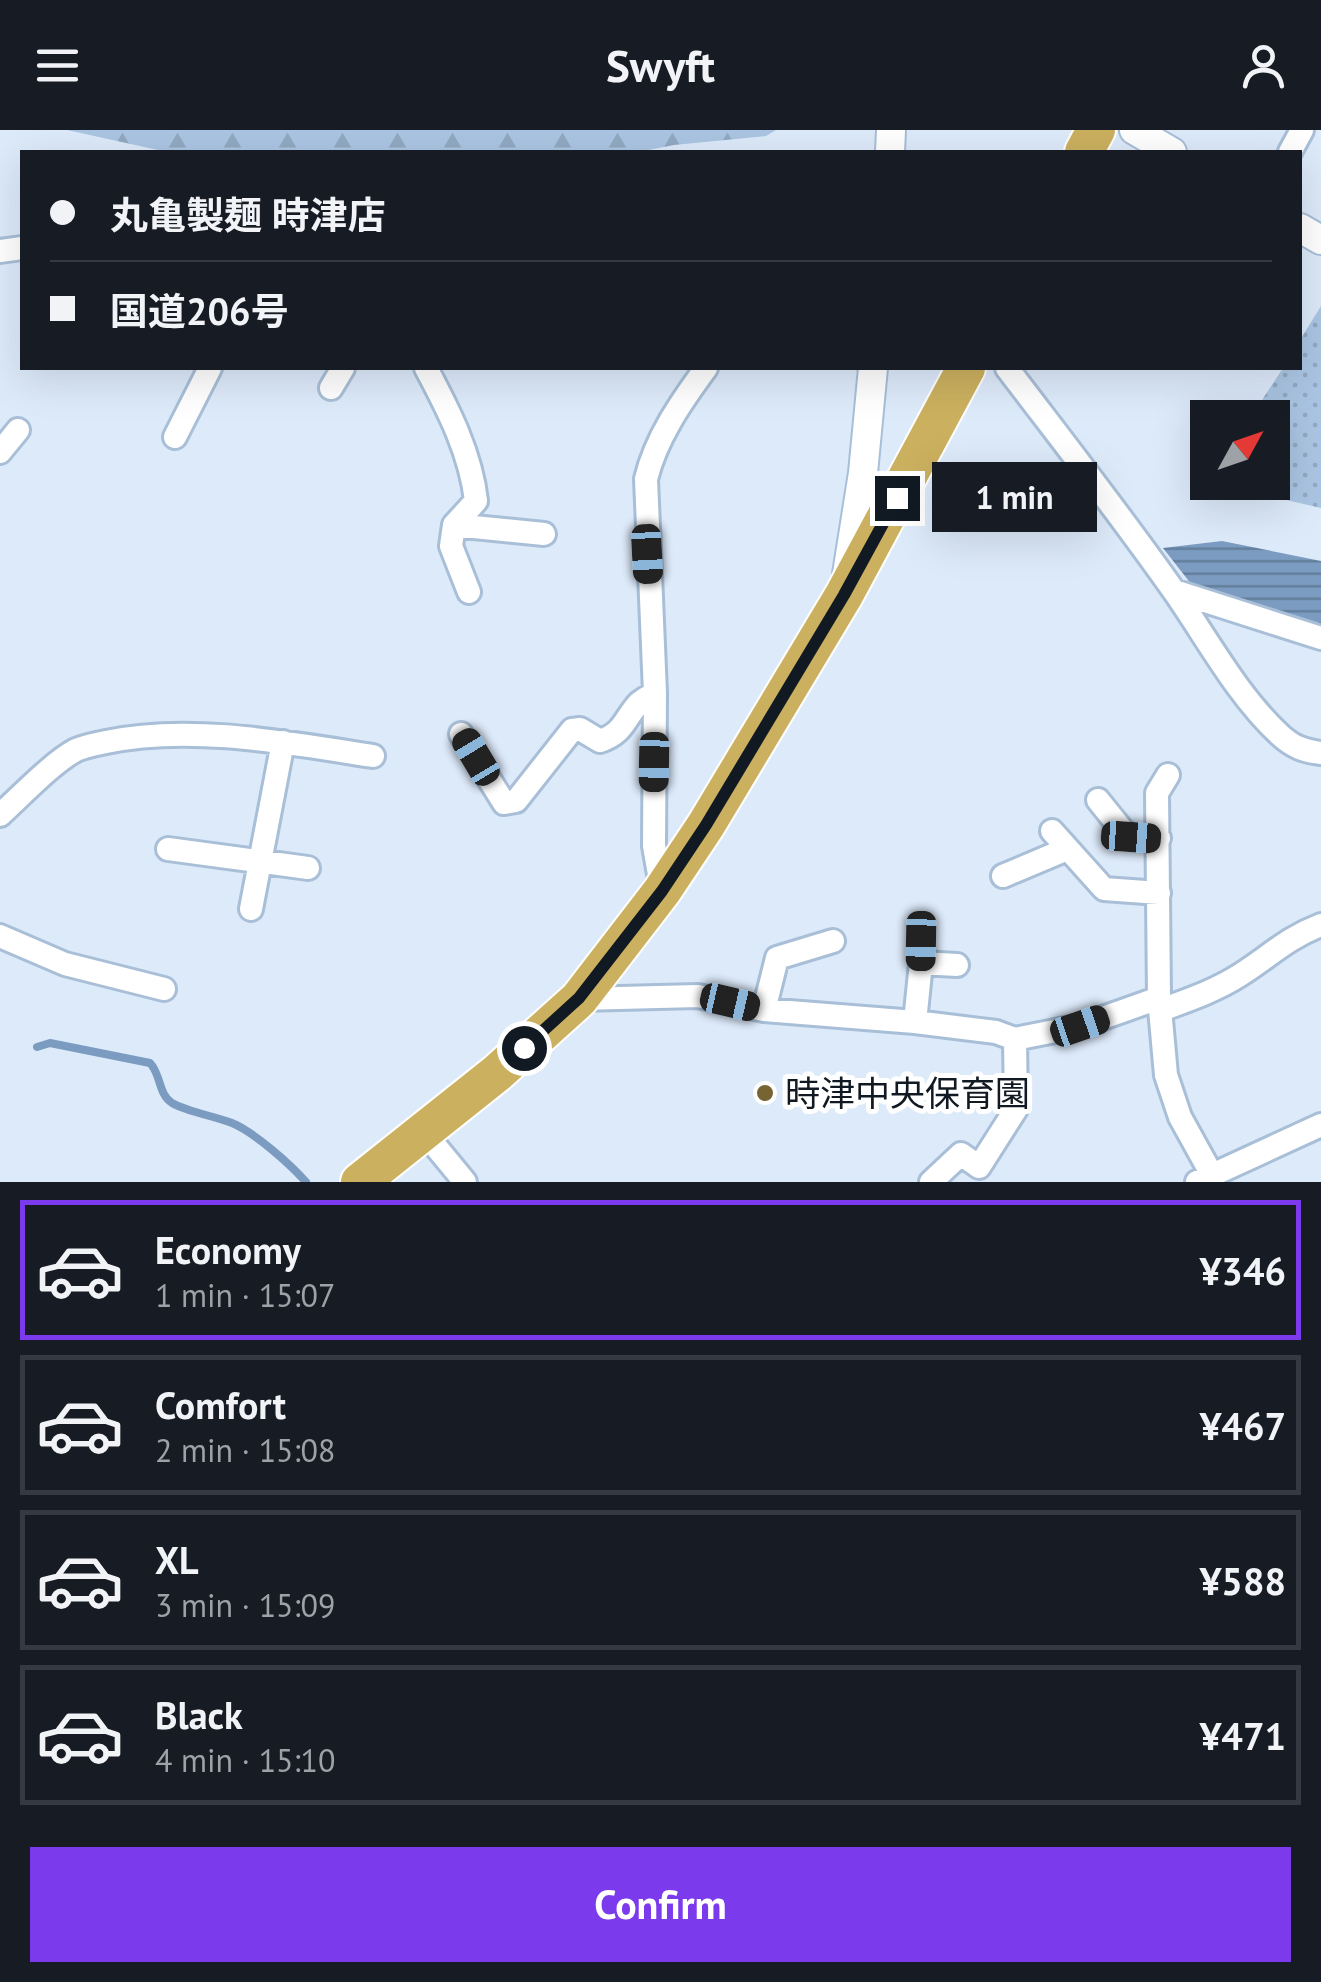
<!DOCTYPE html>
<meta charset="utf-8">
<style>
:root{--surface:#171b24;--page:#20242c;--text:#f1f3f6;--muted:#9ea1a6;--line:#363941;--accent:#7c3aed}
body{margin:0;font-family:"PT Sans","Noto Sans JP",sans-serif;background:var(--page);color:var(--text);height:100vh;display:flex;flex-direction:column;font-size:38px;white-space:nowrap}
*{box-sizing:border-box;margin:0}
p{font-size:32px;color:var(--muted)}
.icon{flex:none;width:55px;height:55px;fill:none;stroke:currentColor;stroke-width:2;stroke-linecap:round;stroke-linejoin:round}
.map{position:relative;height:1052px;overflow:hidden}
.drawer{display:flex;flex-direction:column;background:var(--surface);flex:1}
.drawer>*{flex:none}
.hud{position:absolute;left:20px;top:20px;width:1282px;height:220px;border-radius:0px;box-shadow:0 10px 40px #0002;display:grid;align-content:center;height:220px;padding:0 30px;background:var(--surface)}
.needle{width:65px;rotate:50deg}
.buttons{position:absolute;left:1190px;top:270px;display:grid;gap:20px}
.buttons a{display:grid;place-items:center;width:100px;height:100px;border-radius:0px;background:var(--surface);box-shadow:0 10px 40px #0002;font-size:50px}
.end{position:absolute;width:45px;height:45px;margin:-22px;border:12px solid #111922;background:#fff;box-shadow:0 0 0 5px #fff}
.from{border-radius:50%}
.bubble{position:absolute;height:70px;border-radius:0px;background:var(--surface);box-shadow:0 10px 40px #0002;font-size:32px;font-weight:800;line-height:70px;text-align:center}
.car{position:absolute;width:30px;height:60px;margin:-30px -15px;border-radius:12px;box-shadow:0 0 8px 2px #0007;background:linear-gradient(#222 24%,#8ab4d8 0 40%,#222 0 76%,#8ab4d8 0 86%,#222 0)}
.hud b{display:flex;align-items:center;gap:35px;height:95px;font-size:38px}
.hud b+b{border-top:2px solid var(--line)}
.hud i{width:25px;height:25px;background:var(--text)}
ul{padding:18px 0 0;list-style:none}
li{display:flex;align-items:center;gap:30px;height:140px;margin:0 20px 15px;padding:0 10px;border:5px solid var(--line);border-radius:0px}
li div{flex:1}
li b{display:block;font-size:38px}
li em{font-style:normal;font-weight:800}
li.on{border-color:var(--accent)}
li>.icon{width:90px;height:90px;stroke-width:1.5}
.action{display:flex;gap:20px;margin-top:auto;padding:20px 30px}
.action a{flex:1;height:115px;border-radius:0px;background:var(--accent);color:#fff;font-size:40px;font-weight:800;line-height:115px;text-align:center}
header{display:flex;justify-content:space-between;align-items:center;height:130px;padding:0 30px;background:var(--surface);font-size:45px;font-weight:800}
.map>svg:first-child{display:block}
.forest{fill:url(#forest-firs)}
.park{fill:url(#park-dots)}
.water{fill:url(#water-rules)}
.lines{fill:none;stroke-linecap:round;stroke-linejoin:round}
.stream{stroke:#7b9cc0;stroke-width:8}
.minor-casing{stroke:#a8bfd7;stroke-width:28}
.tertiary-casing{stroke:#a8bfd7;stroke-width:32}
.trunk-casing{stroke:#fff;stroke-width:42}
.minor{stroke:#fff;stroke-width:22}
.tertiary{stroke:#fff;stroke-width:28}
.trunk{stroke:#cbb05f;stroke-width:38}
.route{stroke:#111922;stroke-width:12}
.poi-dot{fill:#766432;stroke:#fff;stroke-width:4}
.labels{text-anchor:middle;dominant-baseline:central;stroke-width:10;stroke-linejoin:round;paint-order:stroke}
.poi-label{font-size:35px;fill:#111922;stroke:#fff;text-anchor:start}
</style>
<header><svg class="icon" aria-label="menu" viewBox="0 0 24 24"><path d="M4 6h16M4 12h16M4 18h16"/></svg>Swyft<svg class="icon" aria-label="person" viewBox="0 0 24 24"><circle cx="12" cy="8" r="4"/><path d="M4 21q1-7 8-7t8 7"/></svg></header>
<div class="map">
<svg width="1321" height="1052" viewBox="0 0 1321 1052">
<defs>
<pattern id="forest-firs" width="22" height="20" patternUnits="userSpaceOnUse" patternTransform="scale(2.5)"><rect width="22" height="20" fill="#aac5e3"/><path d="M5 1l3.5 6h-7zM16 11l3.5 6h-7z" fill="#91a9c2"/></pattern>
<pattern id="park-dots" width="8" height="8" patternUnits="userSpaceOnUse" patternTransform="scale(2.5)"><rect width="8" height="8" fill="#aac5e3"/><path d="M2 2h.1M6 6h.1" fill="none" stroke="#91a9c2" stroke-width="1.8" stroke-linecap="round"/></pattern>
<pattern id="water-rules" width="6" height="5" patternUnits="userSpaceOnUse" patternTransform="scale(2.5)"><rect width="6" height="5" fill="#7b9cc0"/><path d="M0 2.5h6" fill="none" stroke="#637e9c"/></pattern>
</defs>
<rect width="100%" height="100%" fill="#ddeafa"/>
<path class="forest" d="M 67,0 L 776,0 L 766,6 L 674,15 L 638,22 L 167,22 Z"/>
<path class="park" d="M 1321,176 L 1321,378 L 1213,353 L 1272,352 L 1272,288 L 1251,287 L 1283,238 L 1300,238 L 1300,210 Z"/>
<path class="water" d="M 1222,411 L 1321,431 L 1321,501 L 1195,459 L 1163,418 Z"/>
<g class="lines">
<path class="stream" d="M 37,917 L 50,913 L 150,933 C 161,944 158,964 172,973 C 188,982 214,986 232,993 C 254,1002 290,1034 306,1052"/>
<defs>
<path id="minor" d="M 1290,22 L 1302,0
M 0,121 L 22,118
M 426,238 C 448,279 471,324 476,371 L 454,395 L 451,416 L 469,462
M 1007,238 C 1064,313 1122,387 1176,464 C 1209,512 1238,566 1280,605 C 1293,617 1304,621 1321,623
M 331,258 L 343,238
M 175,307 L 210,238
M 0,322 L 18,300
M 454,395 L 544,404
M 1174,461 L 1321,508
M 461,604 L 504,673 L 516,671 L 572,600 L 580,599 L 600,611 C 624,603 624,589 639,573 C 644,569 649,566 655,563
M 1168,645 L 1157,663 L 1159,868 L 1166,945 L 1180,987 L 1212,1045
M 1098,670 L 1123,701 L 1131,707 L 1159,708
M 0,685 C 20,667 53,632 76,620 C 85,616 96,614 106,612 C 189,594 289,613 373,626
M 1052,701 L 1104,759 L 1159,763
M 168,719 L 308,738
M 1003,746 L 1067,719
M 662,761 L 654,716 L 655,563 L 646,349 C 656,308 681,272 706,238
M 251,779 L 283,612
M 0,806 L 65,834 L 164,859
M 579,869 L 698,866 L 764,880 L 915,892 L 996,902 L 1015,909 L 1080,896 L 1159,868
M 764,880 L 777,828 L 833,811
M 1161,880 C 1188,870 1215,861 1240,845 C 1270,826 1287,808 1321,795
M 915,892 L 921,833 L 957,835
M 423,1001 L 465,1052
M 931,1052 L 961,1024 L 979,1037 L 1016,979 L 1015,909
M 1197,1052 L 1321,995"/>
<path id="tertiary" d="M 1134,0 L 1172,22
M 890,22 L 891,0
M 1300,98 L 1321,110
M 847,444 L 863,343 L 873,238"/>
<path id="trunk" d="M 1084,22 L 1096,0
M 360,1052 L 497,943 L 579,869 L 662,761 L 706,695 L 844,465 L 966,238"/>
</defs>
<use href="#minor" class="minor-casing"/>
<use href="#tertiary" class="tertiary-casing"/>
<use href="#trunk" class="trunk-casing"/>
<use href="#minor" class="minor"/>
<use href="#tertiary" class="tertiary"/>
<use href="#trunk" class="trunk"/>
</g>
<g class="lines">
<path class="route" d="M 524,918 L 579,868 L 662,761 L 706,695 L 844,465 L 897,368"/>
</g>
<circle class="poi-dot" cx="765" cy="963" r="10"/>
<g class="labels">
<g class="poi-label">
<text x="785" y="963">時津中央保育園</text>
</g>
</g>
</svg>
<div class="buttons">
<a><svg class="needle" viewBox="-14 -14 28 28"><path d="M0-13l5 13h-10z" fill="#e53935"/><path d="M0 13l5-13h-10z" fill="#9ea1a6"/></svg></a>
</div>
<i class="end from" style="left:524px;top:918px"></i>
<i class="end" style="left:897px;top:368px"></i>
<div class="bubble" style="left:932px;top:332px;width:165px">1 min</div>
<i class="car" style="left:647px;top:424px;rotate:177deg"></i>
<i class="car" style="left:476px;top:627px;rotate:329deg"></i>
<i class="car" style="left:654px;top:632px;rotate:181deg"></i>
<i class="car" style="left:1131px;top:707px;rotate:94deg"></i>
<i class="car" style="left:921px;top:811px;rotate:181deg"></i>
<i class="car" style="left:730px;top:872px;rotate:103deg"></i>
<i class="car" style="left:1080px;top:896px;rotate:71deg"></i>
<div class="hud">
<b><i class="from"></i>丸亀製麺 時津店</b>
<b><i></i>国道206号</b>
</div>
</div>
<section class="drawer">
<ul>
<li class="on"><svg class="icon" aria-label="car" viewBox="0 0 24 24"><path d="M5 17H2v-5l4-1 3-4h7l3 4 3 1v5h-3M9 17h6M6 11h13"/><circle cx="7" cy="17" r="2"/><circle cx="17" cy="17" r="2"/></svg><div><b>Economy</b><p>1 min · 15:07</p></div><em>¥346</em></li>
<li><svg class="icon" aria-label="car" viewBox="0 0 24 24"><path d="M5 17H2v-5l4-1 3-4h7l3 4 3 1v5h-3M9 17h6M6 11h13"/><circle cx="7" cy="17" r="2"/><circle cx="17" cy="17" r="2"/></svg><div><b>Comfort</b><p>2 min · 15:08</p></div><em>¥467</em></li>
<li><svg class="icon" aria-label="car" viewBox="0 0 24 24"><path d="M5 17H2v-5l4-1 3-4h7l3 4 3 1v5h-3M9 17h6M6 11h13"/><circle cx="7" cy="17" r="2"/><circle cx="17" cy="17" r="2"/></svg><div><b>XL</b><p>3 min · 15:09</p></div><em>¥588</em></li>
<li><svg class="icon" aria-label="car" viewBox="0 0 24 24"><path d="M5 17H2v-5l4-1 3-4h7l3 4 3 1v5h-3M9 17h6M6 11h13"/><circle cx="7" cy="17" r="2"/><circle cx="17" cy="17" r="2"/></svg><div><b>Black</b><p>4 min · 15:10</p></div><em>¥471</em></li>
</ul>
<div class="action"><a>Confirm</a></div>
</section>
